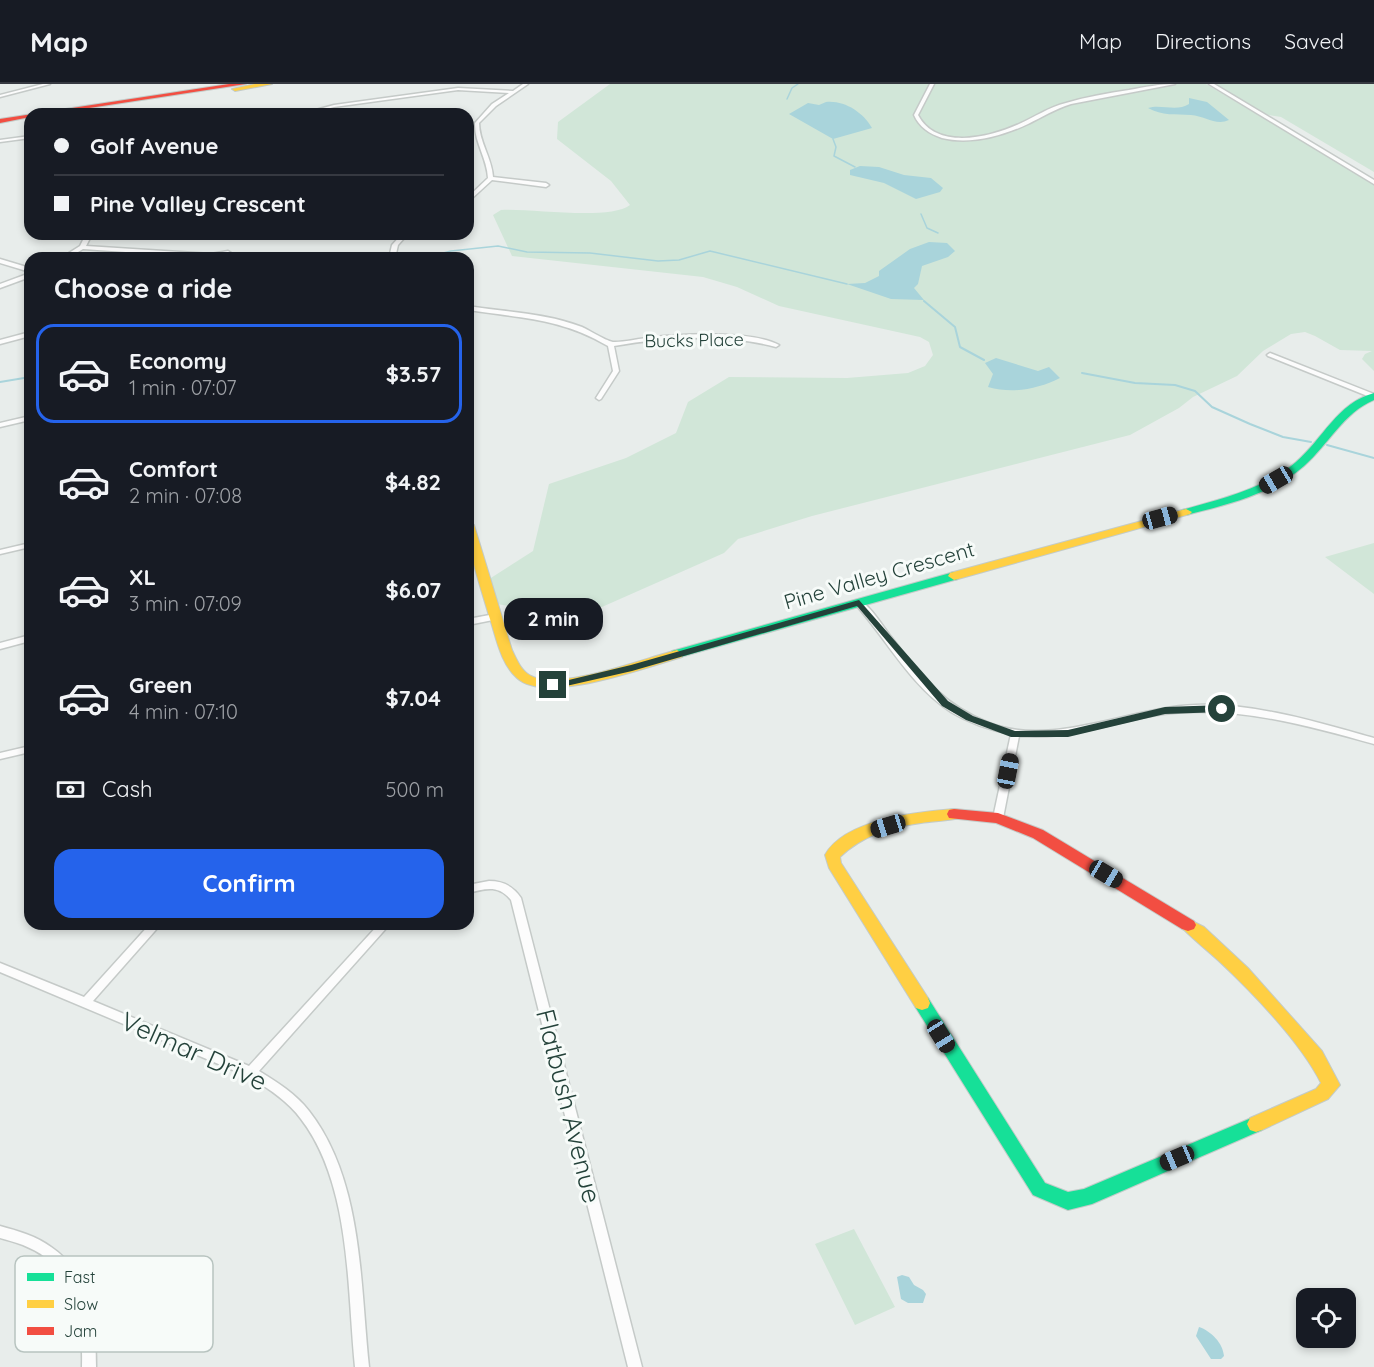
<!DOCTYPE html>
<meta charset="utf-8">
<style>
:root{--surface:#171b24;--page:#242831;--text:#f1f3f6;--muted:#9ea1a6;--line:#363941;--accent:#2563eb}
body{margin:0;font-family:Quicksand,sans-serif;background:var(--page);color:var(--text);height:100vh;display:flex;flex-direction:column;font-size:22px;white-space:nowrap}
*{box-sizing:border-box;margin:0}
p{font-size:20px;color:var(--muted)}
.icon{flex:none;width:33px;height:33px;fill:none;stroke:currentColor;stroke-width:2;stroke-linecap:round;stroke-linejoin:round}
.map{position:relative;flex:1;overflow:hidden}
.details{position:absolute;left:24px;top:168px;width:450px;height:678px;display:flex;flex-direction:column;background:var(--surface);border-radius:18px;box-shadow:0 3px 9px #0003}
.details>*{flex:none}
.banner{position:absolute;left:24px;top:24px;width:450px;height:132px;border-radius:18px;box-shadow:0 3px 9px #0003;display:grid;align-content:center;height:132px;padding:0 30px;background:var(--surface)}
.tools{position:absolute;left:1296px;top:1204px;display:grid;gap:12px}
.tools a{display:grid;place-items:center;width:60px;height:60px;border-radius:12px;background:var(--surface);box-shadow:0 3px 9px #0003;font-size:30px}
.end{position:absolute;width:27px;height:27px;margin:-14px;border:8px solid #24423a;background:#fff;box-shadow:0 0 0 3px #fff}
.from{border-radius:50%}
.bubble{position:absolute;height:42px;border-radius:18px;background:var(--surface);box-shadow:0 3px 9px #0003;font-size:20px;font-weight:800;line-height:42px;text-align:center}
.car{position:absolute;width:18px;height:36px;margin:-18px -9px;border-radius:8px;box-shadow:0 0 4px 2px #0007;background:linear-gradient(#222 24%,#8ab4d8 0 40%,#222 0 76%,#8ab4d8 0 86%,#222 0)}
.banner b{display:flex;align-items:center;gap:21px;height:57px;font-size:22px}
.banner b+b{border-top:2px solid var(--line)}
.banner i{width:15px;height:15px;background:var(--text)}
ul{padding:0;list-style:none}
li{display:flex;align-items:center;gap:18px;height:99px;margin:0 12px 9px;padding:0 18px;border:3px solid transparent;border-radius:18px}
li div{flex:1}
li b{display:block;font-size:22px}
li em{font-style:normal;font-weight:800}
li.current{border-color:var(--accent)}
li>.icon{width:54px;height:54px;stroke-width:1.5}
h2{padding:0 30px;font-size:27px;line-height:72px}
.pay{display:flex;align-items:center;gap:15px;height:66px;padding:0 30px;font-size:22px}
.pay p{margin-inline-start:auto}
.button{display:flex;gap:12px;margin-top:auto;padding:12px 30px}
.button a{flex:1;height:69px;border-radius:18px;background:var(--accent);color:#fff;font-size:24px;font-weight:800;line-height:69px;text-align:center}
header{display:flex;align-items:center;gap:36px;box-sizing:border-box;height:84px;padding:0 30px;background:var(--surface);border-bottom:2px solid var(--line)}
header strong{font-size:28px}
nav{display:flex;gap:33px;margin-inline-start:auto;font-size:21px}
.map>svg:first-child{display:block}
.green{fill:#d1e6d8}
.water{fill:#a9d4db}
.lines{fill:none;stroke-linecap:round;stroke-linejoin:round}
.stream-far1{stroke:#a9d4db;stroke-width:1.5}
.stream{stroke:#a9d4db;stroke-width:2}
.street-casing{stroke:#c5cac8;stroke-width:3}
.fast-casing{stroke:#c3cbc8;stroke-width:2}
.slow-casing{stroke:#c3cbc8;stroke-width:2}
.jam-casing{stroke:#c3cbc8;stroke-width:2}
.street{fill:#fcfcfc;fill-rule:evenodd}
.fast{fill:#16e098;fill-rule:evenodd}
.slow{fill:#ffcf43;fill-rule:evenodd}
.jam{fill:#f24e42;fill-rule:evenodd}
.route{fill:#24423a}
.labels{text-anchor:middle;dominant-baseline:central;stroke-width:6;stroke-linejoin:round;paint-order:stroke}
.far-street-label{font-size:18px;fill:#24423a;stroke:#f7fbf9}
.street-label{font-size:21px;fill:#24423a;stroke:#f7fbf9}
.near-street-label{font-size:26px;fill:#24423a;stroke:#f7fbf9}
.key{fill:#f7fbf9;stroke:#b8c4c0;stroke-width:1.5}
.key-label{font-size:16px;fill:#24423a}
</style>
<header>
<strong>Map</strong>
<nav><a>Map</a><a>Directions</a><a>Saved</a></nav>
</header>
<div class="map">
<svg width="1374" height="1283" viewBox="0 0 1374 1283">
<rect width="100%" height="100%" fill="#e8edeb"/>
<path class="green" d="M 610,0 L 1206,0 L 1374,100 L 1374,287 L 1362,275 L 1365,270 L 1372,267 L 1340,266 L 1315,252 L 1305,248 L 1291,250 L 1263,267 L 1237,292 L 1193,313 L 1179,324 L 1130,351 L 812,432 L 738,455 L 724,469 L 577,534 L 497,520 L 483,499 L 533,467 L 549,400 L 626,374 L 676,349 L 688,318 L 729,293 L 847,294 L 908,289 L 925,282 L 933,271 L 929,258 L 920,253 L 779,222 L 737,203 L 703,193 L 512,172 L 493,131 L 501,126 C 530,124 609,137 630,121 L 611,97 L 557,55 L 558,38 Z
M 1215,0 L 1374,0 L 1374,88 L 1281,33 L 1262,30 Z
M 1374,459 L 1374,510 L 1325,473 Z
M 854,1145 L 895,1223 L 855,1241 L 815,1160 Z"/>
<path class="water" d="M 1189,14 L 1207,18 L 1229,36 C 1216,42 1205,32 1191,31 C 1176,30 1162,32 1148,24 C 1161,20 1177,28 1189,20 Z
M 826,18 C 844,16 863,28 872,44 L 833,55 L 789,30 L 808,19 L 819,21 Z
M 860,82 L 879,83 L 904,91 L 931,94 L 943,104 L 940,108 L 916,115 L 884,99 L 850,91 L 850,86 Z
M 929,158 L 947,159 L 955,167 L 948,173 L 922,182 L 918,200 L 914,204 L 924,216 L 891,215 L 847,200 L 865,199 L 879,192 L 879,187 L 910,165 Z
M 996,274 L 1038,287 L 1049,283 L 1060,294 C 1038,305 1013,310 988,303 L 993,290 L 985,279 Z
M 902,1191 L 909,1193 L 914,1201 L 923,1206 L 926,1210 L 923,1219 L 908,1219 L 901,1215 L 897,1193 Z
M 1199,1243 C 1211,1247 1223,1259 1224,1272 L 1221,1275 L 1211,1275 L 1196,1252 Z"/>
<g class="lines">
<path class="stream-far1" d="M 787,15 L 792,4 L 798,0
M 833,55 L 836,63 L 834,72 L 855,83
M 921,130 L 927,144 L 938,149
M 424,174 L 451,167 L 498,162 L 527,168 L 590,169 L 658,177 L 679,176 L 710,167 L 847,200"/>
<path class="stream" d="M 924,217 L 955,243 L 960,263 L 984,276
M 1082,289 L 1135,299 L 1175,301 L 1195,307 L 1212,323 L 1250,340 L 1283,353 L 1311,358
M 0,298 L 30,293
M 1327,361 L 1374,374"/>
<defs>
<path id="street" d="M 43,0 L 50,0 L 0,13 L 0,11 Z
M 523,0 L 528,0 L 496,22 L 479,39 C 479,58 492,74 493,93 L 546,99 L 549,101 L 546,103 L 492,96 L 468,118 L 468,113 L 488,94 C 487,74 474,58 475,39 L 492,20 L 509,9 L 458,6 L 334,23 L 309,30 L 301,30 L 334,21 L 458,4 L 513,7 Z
M 930,0 L 934,0 L 918,31 C 937,67 990,53 1019,40 C 1035,33 1049,23 1066,19 C 1086,13 1108,9 1129,6 C 1145,3 1160,0 1175,0 L 1071,20 C 1055,25 1042,33 1028,40 C 1002,52 970,61 942,54 C 930,50 919,43 914,31 Z
M 1209,0 L 1214,0 L 1374,96 L 1374,100 Z
M 30,52 L 30,54 L 0,58 L 0,56 Z
M 86,150 L 92,150 L 86,162 L 211,170 L 228,167 L 231,169 L 211,174 L 83,165 L 68,174 L 61,174 L 80,162 Z
M 402,150 L 408,150 L 398,161 L 395,174 L 389,174 L 392,161 Z
M 0,175 L 30,184 L 30,188 L 0,179 Z
M 30,189 L 30,193 L 0,204 L 0,200 Z
M 468,222 C 506,228 546,229 582,243 C 589,246 609,259 615,258 C 625,258 636,255 647,254 C 679,250 752,246 779,261 L 776,263 C 724,249 667,253 614,262 L 619,287 L 601,315 L 599,316 L 596,314 L 613,287 L 608,262 C 561,234 520,234 468,226 Z
M 30,248 L 30,252 L 0,260 L 0,256 Z
M 1270,269 L 1374,310 L 1374,314 L 1370,313 L 1268,272 L 1267,271 Z
M 30,332 L 30,336 L 0,343 L 0,339 Z
M 30,459 L 30,463 L 0,470 L 0,466 Z
M 859,516 C 871,522 883,543 892,554 C 921,592 943,621 989,639 C 1053,664 1129,623 1196,621 C 1256,619 1316,638 1374,654 L 1374,660 C 1305,641 1235,621 1163,630 C 1133,634 1104,644 1074,649 C 1055,653 1038,653 1019,652 L 1003,734 L 1001,737 L 995,737 L 993,734 L 1011,650 C 990,646 969,639 951,628 C 911,602 887,556 856,521 L 855,519 Z
M 495,530 L 498,531 L 499,533 L 498,535 L 468,541 L 468,535 Z
M 30,551 L 30,557 L 0,565 L 0,559 Z
M 30,662 L 30,668 L 0,675 L 0,669 Z
M 489,797 C 503,797 513,802 521,814 L 642,1283 L 628,1283 L 511,816 C 498,800 485,805 468,809 L 468,801 Z
M 150,840 L 161,840 L 93,917 L 249,982 L 379,840 L 390,840 L 259,987 C 277,998 296,1010 309,1027 C 363,1096 360,1199 369,1283 L 355,1283 C 347,1204 351,1100 301,1035 C 287,1016 266,1003 247,992 L 0,888 L 0,879 L 84,913 Z
M 0,1142 C 18,1147 36,1152 51,1163 C 91,1190 96,1238 96,1283 L 82,1283 C 83,1231 78,1183 23,1161 C 15,1158 7,1156 0,1154 Z"/>
<path id="fast" d="M 1374,309 L 1374,316 C 1343,329 1329,360 1304,382 C 1272,410 1227,421 1186,431 L 1180,428 L 1182,426 C 1221,415 1264,405 1296,378 C 1323,355 1337,319 1374,309 Z
M 954,488 L 960,492 L 958,495 L 677,574 L 671,570 L 672,567 Z
M 922,912 L 928,914 L 1045,1099 L 1068,1108 L 1084,1105 L 1256,1032 L 1262,1034 L 1265,1040 L 1262,1046 L 1092,1120 L 1068,1126 L 1033,1111 L 916,924 L 914,919 L 916,914 Z"/>
<path id="slow" d="M 255,0 L 272,0 L 235,7 L 232,5 Z
M 1186,425 L 1192,428 L 1190,430 L 958,495 L 954,496 L 948,492 L 950,489 Z
M 468,438 L 474,441 L 512,566 C 517,576 521,587 531,592 C 560,607 645,574 677,566 L 683,570 L 682,573 C 646,583 546,621 517,594 C 500,579 496,552 489,532 C 480,500 468,470 468,438 Z
M 954,725 L 959,726 L 961,730 L 959,734 C 947,737 934,737 921,739 C 891,743 863,751 840,773 L 841,779 L 928,914 L 930,919 L 928,924 L 922,926 L 916,924 L 829,784 L 825,771 C 845,735 917,728 954,725 Z
M 1188,835 L 1204,843 L 1248,884 L 1322,967 L 1340,1001 L 1328,1015 L 1262,1046 L 1256,1048 L 1250,1046 L 1247,1040 L 1250,1034 L 1316,1005 L 1321,999 C 1301,959 1254,910 1221,879 C 1213,871 1183,847 1180,841 L 1182,837 Z"/>
<path id="jam" d="M 229,0 L 246,0 L 50,30 L 30,30 L 30,33 L 0,39 L 0,35 Z
M 954,725 L 998,729 L 1043,746 L 1194,837 L 1196,841 L 1194,845 L 1188,847 L 1182,845 L 1033,754 L 996,739 L 949,734 L 947,730 L 949,726 Z"/>
</defs>
<use href="#street" class="street-casing"/>
<use href="#fast" class="fast-casing"/>
<use href="#slow" class="slow-casing"/>
<use href="#jam" class="jam-casing"/>
<use href="#street" class="street"/>
<use href="#fast" class="fast"/>
<use href="#slow" class="slow"/>
<use href="#jam" class="jam"/>
</g>
<path class="route" d="M 859,516 L 948,617 L 973,632 L 1015,647 L 1068,646 L 1165,623 L 1222,621 L 1227,625 L 1222,628 L 1165,630 L 1068,653 L 1011,653 L 966,636 L 942,622 L 857,522 L 632,587 L 553,605 L 548,601 L 631,581 Z"/>
<g class="labels">
<g class="far-street-label">
<text transform="translate(694 256) rotate(-1)">Bucks Place</text>
</g>
<g class="street-label">
<text transform="translate(879 491) rotate(-16)">Pine Valley Crescent</text>
</g>
<g class="near-street-label">
<text transform="translate(194 967) rotate(24)">Velmar Drive</text>
<text transform="translate(569 1022) rotate(76)">Flatbush Avenue</text>
</g>
</g>
<rect x="15" y="1172" width="198" height="96" rx="9" class="key"/>
<rect x="27" y="1189" width="27" height="8" fill="#16e098"/>
<rect x="27" y="1216" width="27" height="8" fill="#ffcf43"/>
<rect x="27" y="1243" width="27" height="8" fill="#f24e42"/>
<g class="key-label">
<text x="64" y="1199">Fast</text>
<text x="64" y="1226">Slow</text>
<text x="64" y="1253">Jam</text>
</g>
</svg>
<div class="tools">
<a><svg class="icon" aria-label="locate" viewBox="0 0 24 24"><circle cx="12" cy="12" r="6"/><path d="M12 2v4M12 18v4M2 12h4M18 12h4"/></svg></a>
</div>
<i class="end from" style="left:1222px;top:625px"></i>
<i class="end" style="left:553px;top:601px"></i>
<div class="bubble" style="left:504px;top:514px;width:99px">2 min</div>
<i class="car" style="left:1276px;top:396px;rotate:240deg"></i>
<i class="car" style="left:1160px;top:434px;rotate:75deg"></i>
<i class="car" style="left:1008px;top:687px;rotate:11deg"></i>
<i class="car" style="left:888px;top:742px;rotate:253deg"></i>
<i class="car" style="left:1106px;top:790px;rotate:121deg"></i>
<i class="car" style="left:941px;top:952px;rotate:148deg"></i>
<i class="car" style="left:1177px;top:1074px;rotate:247deg"></i>
<div class="banner">
<b><i class="from"></i>Golf Avenue</b>
<b><i></i>Pine Valley Crescent</b>
</div>
<section class="details">
<h2>Choose a ride</h2>
<ul>
<li class="current"><svg class="icon" aria-label="car" viewBox="0 0 24 24"><path d="M5 17H2v-5l4-1 3-4h7l3 4 3 1v5h-3M9 17h6M6 11h13"/><circle cx="7" cy="17" r="2"/><circle cx="17" cy="17" r="2"/></svg><div><b>Economy</b><p>1 min · 07:07</p></div><em>$3.57</em></li>
<li><svg class="icon" aria-label="car" viewBox="0 0 24 24"><path d="M5 17H2v-5l4-1 3-4h7l3 4 3 1v5h-3M9 17h6M6 11h13"/><circle cx="7" cy="17" r="2"/><circle cx="17" cy="17" r="2"/></svg><div><b>Comfort</b><p>2 min · 07:08</p></div><em>$4.82</em></li>
<li><svg class="icon" aria-label="car" viewBox="0 0 24 24"><path d="M5 17H2v-5l4-1 3-4h7l3 4 3 1v5h-3M9 17h6M6 11h13"/><circle cx="7" cy="17" r="2"/><circle cx="17" cy="17" r="2"/></svg><div><b>XL</b><p>3 min · 07:09</p></div><em>$6.07</em></li>
<li><svg class="icon" aria-label="car" viewBox="0 0 24 24"><path d="M5 17H2v-5l4-1 3-4h7l3 4 3 1v5h-3M9 17h6M6 11h13"/><circle cx="7" cy="17" r="2"/><circle cx="17" cy="17" r="2"/></svg><div><b>Green</b><p>4 min · 07:10</p></div><em>$7.04</em></li>
</ul>
<div class="pay"><svg class="icon" aria-label="cash" viewBox="0 0 24 24"><path d="M3 7h18v10H3z"/><circle cx="12" cy="12" r="2"/></svg>Cash<p>500 m</p></div>
<div class="button"><a>Confirm</a></div>
</section>
</div>
